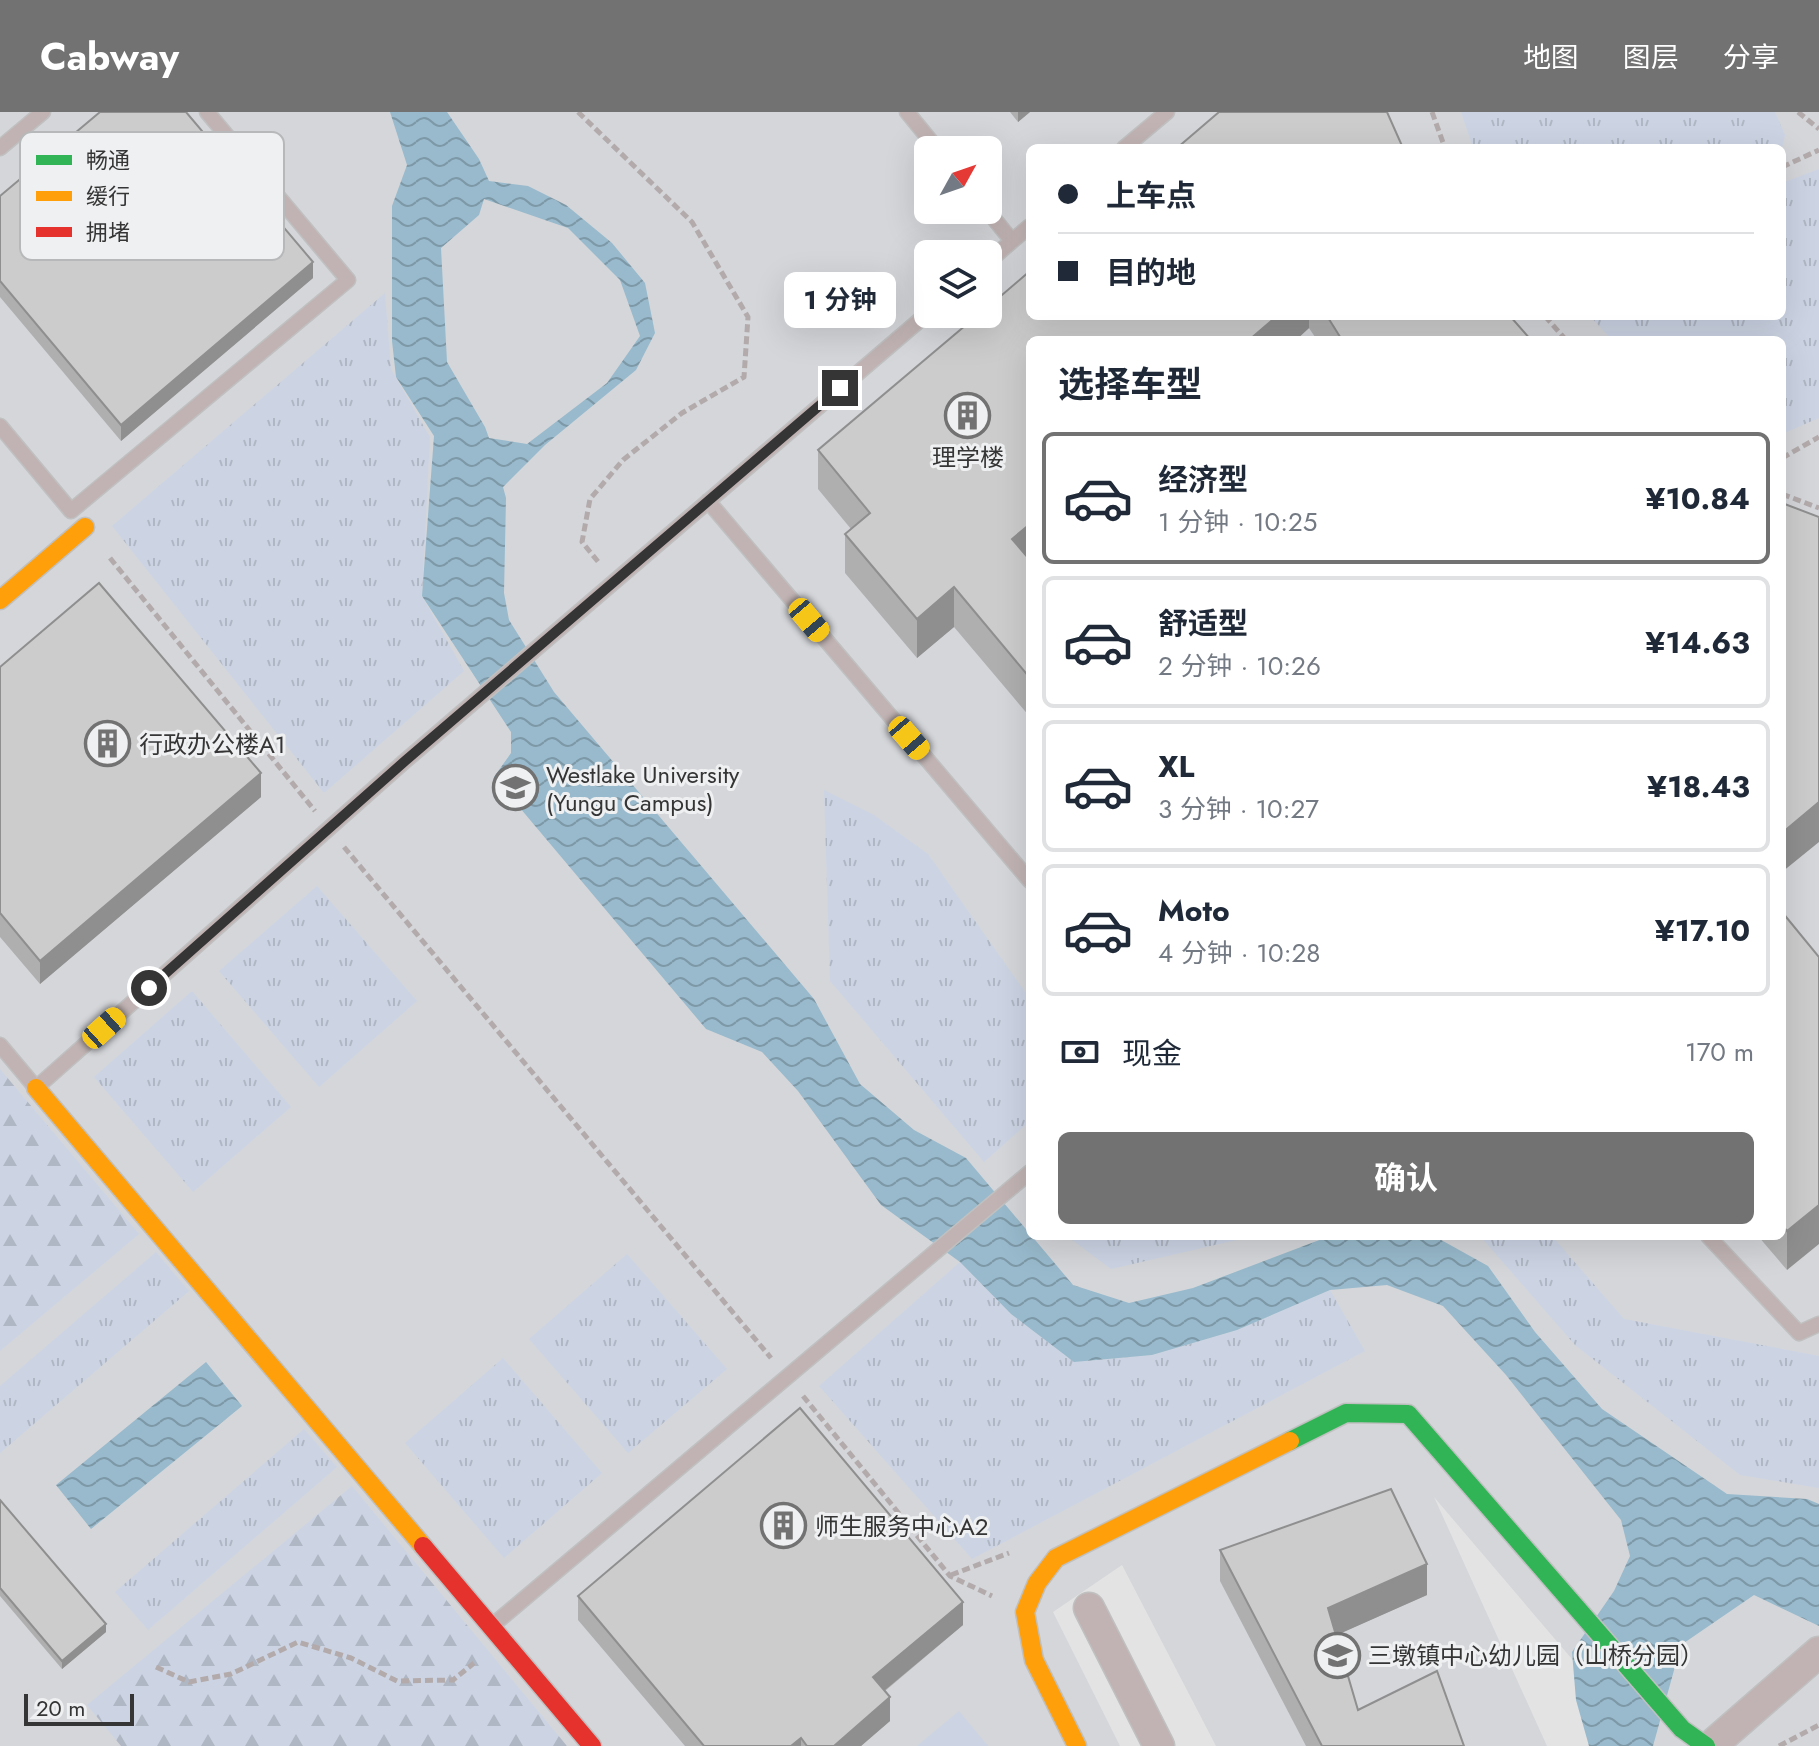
<!DOCTYPE html>
<html lang="zh">
<meta charset="utf-8">
<style>
:root{--surface:#fff;--page:#f2f2f3;--text:#1f2937;--muted:#747a83;--line:#e0e1e3;--accent:#727273}
body{margin:0;font-family:Jost,"Noto Sans SC",sans-serif;background:var(--page);color:var(--text);height:100vh;display:flex;flex-direction:column;font-size:30px;white-space:nowrap}
*{box-sizing:border-box;margin:0}
p{font-size:26px;color:var(--muted)}
.icon{flex:none;width:44px;height:44px;fill:none;stroke:currentColor;stroke-width:2;stroke-linecap:round;stroke-linejoin:round}
.map{position:relative;flex:1;overflow:hidden}
.side{position:absolute;left:1026px;top:224px;width:760px;height:904px;display:flex;flex-direction:column;background:var(--surface);border-radius:12px;box-shadow:0 8px 32px #0002}
.side>*{flex:none}
.top-card{position:absolute;left:1026px;top:32px;width:760px;height:176px;border-radius:12px;box-shadow:0 8px 32px #0002;display:grid;align-content:center;height:176px;padding:0 32px;background:var(--surface)}
.needle{width:52px;rotate:50deg}
.fabs{position:absolute;left:914px;top:24px;display:grid;gap:16px}
.fabs a{display:grid;place-items:center;width:88px;height:88px;border-radius:12px;background:var(--surface);box-shadow:0 8px 32px #0002;font-size:40px}
.scale{position:absolute;left:24px;bottom:20px;width:110px;box-sizing:border-box;padding-left:8px;border:4px solid #353536;border-top:0;font-size:22px;line-height:28px;white-space:nowrap;color:#353536;-webkit-text-stroke:6px #eff0f1;paint-order:stroke}
.end{position:absolute;width:36px;height:36px;margin:-18px;border:10px solid #353536;background:#fff;box-shadow:0 0 0 4px #fff}
.from{border-radius:50%}
.bubble{position:absolute;height:56px;border-radius:12px;background:var(--surface);box-shadow:0 8px 32px #0002;font-size:26px;font-weight:700;line-height:56px;text-align:center}
.car{position:absolute;width:24px;height:48px;margin:-24px -12px;border-radius:10px;box-shadow:0 0 6px 2px #0007;background:linear-gradient(#f5c518 24%,#345 0 40%,#f5c518 0 76%,#345 0 86%,#f5c518 0)}
.top-card b{display:flex;align-items:center;gap:28px;height:76px;font-size:30px}
.top-card b+b{border-top:2px solid var(--line)}
.top-card i{width:20px;height:20px;background:var(--text)}
ul{padding:0;list-style:none}
li{display:flex;align-items:center;gap:24px;height:132px;margin:0 16px 12px;padding:0 16px;border:4px solid var(--line);border-radius:12px}
li div{flex:1}
li b{display:block;font-size:30px}
li em{font-style:normal;font-weight:700}
li.selected{border-color:var(--accent)}
li>.icon{width:72px;height:72px;stroke-width:1.5}
h2{padding:0 32px;font-size:36px;line-height:96px}
.pay{display:flex;align-items:center;gap:20px;height:88px;padding:0 32px;font-size:30px}
.pay p{margin-inline-start:auto}
.cta{display:flex;gap:16px;margin-top:auto;padding:16px 32px}
.cta a{flex:1;height:92px;border-radius:12px;background:var(--accent);color:#fff;font-size:32px;font-weight:700;line-height:92px;text-align:center}
header{display:flex;align-items:center;gap:48px;box-sizing:border-box;height:112px;padding:0 40px;background:var(--accent);color:#fff}
header strong{font-size:38px}
nav{display:flex;gap:44px;margin-inline-start:auto;font-size:28px}
.map>svg:first-child{display:block}
.built{fill:#d4d6da;fill-rule:evenodd}
.grass{fill:url(#grass-tufts)}
.forest{fill:url(#forest-firs)}
.garden{fill:#ccd4e4}
.water{fill:url(#water-waves);fill-rule:evenodd}
.lines{fill:none;stroke-linecap:round;stroke-linejoin:round}
.lane-casing{stroke:#c0c0c0;stroke-width:17}
.street-casing{stroke:#c0c0c0;stroke-width:33}
.fast-casing{stroke:#c0c0c0;stroke-width:21}
.slow-casing{stroke:#c0c0c0;stroke-width:21}
.jam-casing{stroke:#c0c0c0;stroke-width:21}
.path{stroke:#b3abab;stroke-width:5;stroke-dasharray:8 4;stroke-linecap:butt}
.lane{stroke:#c1b3b3;stroke-width:14}
.street{stroke:#c1b3b3;stroke-width:30}
.fast{stroke:#30b455;stroke-width:18}
.slow{stroke:#ff9f0a;stroke-width:18}
.jam{stroke:#e5322d;stroke-width:18}
.wall{fill:#afafaf}
.shaded-wall{fill:#8f8f8f}
.building{fill:#ccc;stroke:#8f8f8f;stroke-width:2}
.route{stroke:#353536;stroke-width:10}
.labels{text-anchor:middle;dominant-baseline:central;stroke-width:6;stroke-linejoin:round;paint-order:stroke}
.poi-label{font-size:24px;fill:#353536;stroke:#eff0f1;text-anchor:start}
.key{fill:#eff0f1;stroke:#b7b8b9;stroke-width:2}
.key-label{font-size:22px;fill:#353536}
</style>
<header>
<strong>Cabway</strong>
<nav><a>地图</a><a>图层</a><a>分享</a></nav>
</header>
<div class="map">
<svg width="1819" height="1634" viewBox="0 0 1819 1634">
<defs>
<pattern id="grass-tufts" width="24" height="20" patternUnits="userSpaceOnUse" patternTransform="scale(2)"><rect width="24" height="20" fill="#ccd4e4"/><path d="M3 7l-1-3M5 7V3M7 7l1-3M15 17l-1-3M17 17v-4M19 17l1-3" fill="none" stroke="#b0b7c4"/></pattern>
<pattern id="forest-firs" width="22" height="20" patternUnits="userSpaceOnUse" patternTransform="scale(2)"><rect width="22" height="20" fill="#ccd4e4"/><path d="M5 1l3.5 6h-7zM16 11l3.5 6h-7z" fill="#b0b7c4"/></pattern>
<pattern id="water-waves" width="16" height="10" patternUnits="userSpaceOnUse" patternTransform="scale(2)"><rect width="16" height="10" fill="#98bacc"/><path d="M0 5q4-4 8 0t8 0" fill="none" stroke="#7d98a6"/></pattern>
</defs>
<rect width="100%" height="100%" fill="#e3e3e3"/>
<path class="built" d="M 0,0 L 1819,0 L 1819,1634 L 1646,1634 L 1434,1385 L 1547,1634 L 1216,1634 L 1122,1453 L 1053,1500 L 1120,1634 L 0,1634 ZM 1030,36 L 1782,36 L 1782,204 L 1030,204 ZM 928,38 L 988,38 L 988,98 L 928,98 ZM 928,142 L 988,142 L 988,202 L 928,202 ZM 1030,228 L 1782,228 L 1782,1124 L 1030,1124 Z"/>
<path class="grass" d="M 1461,0 L 1775,0 L 1785,23 L 1782,36 L 1473,36 Z
M 1819,57 L 1819,306 L 1782,322 L 1782,228 L 1612,228 L 1590,204 L 1782,204 L 1782,71 Z
M 385,181 L 391,257 L 430,325 L 422,484 L 464,559 L 324,681 L 112,414 Z
M 824,678 L 874,703 L 928,742 L 1030,887 L 1030,1009 L 984,1050 L 830,869 Z
M 317,774 L 417,889 L 319,975 L 219,859 Z
M 192,879 L 291,995 L 193,1080 L 94,965 Z
M 1067,1124 L 1254,1124 L 1111,1157 Z
M 1480,1124 L 1552,1124 L 1624,1207 L 1819,1244 L 1819,1376 L 1740,1363 L 1575,1233 Z
M 156,1140 L 189,1179 L 0,1341 L 0,1274 Z
M 627,1142 L 727,1257 L 628,1341 L 529,1227 Z
M 960,1150 L 1011,1202 L 1074,1250 L 1152,1243 L 1237,1218 L 1330,1178 L 1365,1239 L 972,1447 L 819,1274 Z
M 503,1246 L 602,1361 L 504,1446 L 405,1331 Z
M 304,1317 L 337,1355 L 148,1518 L 115,1480 Z"/>
<path class="forest" d="M 0,957 L 139,1122 L 0,1239 Z
M 352,1374 L 567,1634 L 121,1634 L 87,1593 Z"/>
<path class="garden" d="M 959,1599 L 988,1634 L 917,1634 Z"/>
<path class="water" d="M 390,0 L 447,0 L 479,47 L 489,69 L 528,74 L 566,93 L 612,131 L 645,171 L 655,221 L 636,258 L 545,333 L 503,375 L 506,386 L 504,481 L 509,508 L 554,580 L 814,887 L 860,972 L 914,1018 L 966,1046 L 1073,1173 L 1129,1191 L 1193,1176 L 1330,1124 L 1434,1124 L 1488,1154 L 1535,1220 L 1602,1297 L 1727,1382 L 1807,1387 L 1819,1392 L 1819,1514 L 1754,1483 L 1681,1533 L 1653,1634 L 1589,1634 L 1576,1588 L 1572,1540 L 1614,1479 L 1630,1444 L 1621,1408 L 1506,1263 L 1443,1194 L 1387,1173 L 1330,1178 L 1237,1218 L 1152,1243 L 1074,1250 L 1011,1202 L 960,1150 L 881,1093 L 798,979 L 762,940 L 706,917 L 494,665 L 511,641 L 511,620 L 422,484 L 434,324 L 396,265 L 392,229 L 392,94 L 407,53 ZM 484,87 L 568,116 L 620,168 L 640,224 L 607,271 L 527,332 L 489,326 L 485,315 L 447,250 L 441,136 L 479,103 Z
M 206,1250 L 242,1294 L 91,1417 L 56,1373 Z"/>
<g class="lines">
<defs>
<path id="lane" d="M 907,0 L 938,38
M 0,36 L 43,0
M 1124,36 L 1167,0
M 987,98 L 1012,129 L 988,150
M 1012,129 L 1030,114
M 0,314 L 71,399 L 348,168 L 207,0
M 708,389 L 1030,769
M 0,933 L 36,976 L 405,649 L 928,201
M 1708,1124 L 1799,1221 L 1819,1212
M 493,1513 L 1030,1060"/>
<path id="street" d="M 1089,1496 L 1159,1634
M 1711,1634 L 1819,1540"/>
<path id="fast" d="M 1290,1329 L 1346,1301 L 1408,1302 L 1682,1617 L 1706,1634"/>
<path id="slow" d="M 0,488 L 85,415
M 36,976 L 423,1434
M 1077,1634 L 1034,1548 L 1025,1500 L 1037,1471 L 1056,1446 L 1290,1329"/>
<path id="jam" d="M 423,1434 L 592,1634"/>
</defs>
<use href="#lane" class="lane-casing"/>
<use href="#street" class="street-casing"/>
<use href="#fast" class="fast-casing"/>
<use href="#slow" class="slow-casing"/>
<use href="#jam" class="jam-casing"/>
<path class="path" d="M 578,0 L 692,110 L 748,205 L 744,265 L 682,301 L 623,348 L 590,387 L 582,430 L 600,452
M 1432,0 L 1445,36
M 1798,0 L 1819,17
M 1782,55 L 1819,38
M 1545,204 L 1566,228
M 1782,346 L 1819,325
M 1782,382 L 1819,396
M 110,446 L 315,699
M 344,735 L 771,1246
M 803,1284 L 950,1464 L 992,1484
M 951,1463 L 1009,1441
M 156,1555 L 189,1570 L 231,1562 L 298,1530 L 351,1546 L 397,1569 L 453,1568 L 474,1551
M 1779,1634 L 1819,1613"/>
<use href="#lane" class="lane"/>
<use href="#street" class="street"/>
<use href="#fast" class="fast"/>
<use href="#slow" class="slow"/>
<use href="#jam" class="jam"/>
</g>
<path class="wall" d="M 1010,0 L 1030,0 L 1018,10 Z
M 0,84 L 313,166 L 121,329 L 0,185 Z
M 1030,204 L 1510,204 L 1531,228 L 1317,228 L 1309,216 L 1296,228 L 1030,228 L 1030,605 L 954,515 L 917,546 L 845,461 L 845,422 L 851,417 L 818,377 L 818,338 Z
M 0,555 L 261,685 L 40,872 L 0,825 Z
M 1782,801 L 1819,845 L 1787,1158 L 1758,1124 L 1782,1124 Z
M 0,1388 L 106,1520 L 62,1557 L 0,1484 Z
M 1220,1438 L 1427,1483 L 1336,1523 L 1358,1598 L 1464,1634 L 1306,1634 L 1220,1469 Z
M 578,1484 L 963,1513 L 885,1579 L 890,1609 L 861,1634 L 685,1634 L 578,1508 Z"/>
<path class="shaded-wall" d="M 1018,0 L 1030,0 L 1018,10 Z
M 313,150 L 313,166 L 121,329 L 121,313 Z
M 1277,204 L 1309,204 L 1309,216 L 1296,228 L 1249,228 Z
M 1030,412 L 1030,451 L 1012,427 Z
M 954,475 L 954,515 L 917,546 L 917,507 Z
M 261,661 L 261,685 L 40,872 L 40,849 Z
M 1819,690 L 1819,730 L 1782,760 L 1782,721 Z
M 1819,1093 L 1819,1132 L 1787,1158 L 1787,1119 Z
M 1427,1452 L 1427,1483 L 1328,1527 L 1328,1496 Z
M 963,1490 L 963,1513 L 873,1588 L 873,1565 Z
M 106,1512 L 106,1520 L 62,1557 L 62,1549 Z
M 890,1585 L 890,1609 L 861,1634 L 834,1634 Z
M 801,1626 L 801,1634 L 791,1634 Z"/>
<path class="building" d="M 100,0 L 186,0 L 313,150 L 121,313 L 0,169 L 0,84 Z
M 1219,0 L 1387,0 L 1403,36 L 1177,36 Z
M 1030,159 L 1030,204 L 1277,204 L 1249,228 L 1030,228 L 1030,412 L 1012,427 L 1030,448 L 1030,566 L 954,475 L 917,507 L 845,422 L 870,401 L 818,338 L 979,202 L 988,202 L 988,195 Z
M 1327,204 L 1510,204 L 1531,228 L 1342,228 Z
M 1782,391 L 1819,405 L 1819,690 L 1782,721 Z
M 99,471 L 261,661 L 40,849 L 0,801 L 0,555 Z
M 1782,800 L 1819,845 L 1819,1093 L 1787,1119 L 1782,1113 Z
M 800,1296 L 963,1490 L 873,1565 L 890,1585 L 834,1634 L 807,1634 L 801,1626 L 791,1634 L 704,1634 L 578,1484 Z
M 1391,1377 L 1427,1452 L 1328,1496 L 1358,1598 L 1437,1559 L 1464,1634 L 1322,1634 L 1220,1438 Z
M 0,1388 L 106,1512 L 62,1549 L 0,1476 Z"/>
<g class="lines">
<path class="route" d="M 149,876 L 405,649 L 840,276"/>
</g>
<defs>
<symbol id="building-ring" viewBox="-11 -11 22 22"><circle r="9.5" fill="#eff0f1" stroke="#727273" stroke-width="1.5"/><path d="M-4-6H4V6H1V3H-1V6H-4ZM-2.5-4.3h1.7v1.8h-1.7ZM.8-4.3h1.7v1.8H.8ZM-2.5-1h1.7V.8h-1.7ZM.8-1h1.7V.8H.8Z" fill="#727273"/></symbol>
<symbol id="university-ring" viewBox="-11 -11 22 22"><circle r="9.5" fill="#eff0f1" stroke="#727273" stroke-width="1.5"/><path d="M0-5L7-2L0 1L-7-2ZM-4 1L0 2.5L4 1V4Q0 6-4 4Z" fill="#727273"/></symbol>
<symbol id="school-ring" viewBox="-11 -11 22 22"><circle r="9.5" fill="#eff0f1" stroke="#727273" stroke-width="1.5"/><path d="M0-5L7-2L0 1L-7-2ZM-4 1L0 2.5L4 1V4Q0 6-4 4Z" fill="#727273"/></symbol>
</defs>
<g fill-rule="evenodd">
<use href="#building-ring" x="942" y="278" width="51" height="51"/>
<use href="#building-ring" x="82" y="606" width="51" height="51"/>
<use href="#university-ring" x="490" y="650" width="51" height="51"/>
<use href="#building-ring" x="758" y="1388" width="51" height="51"/>
<use href="#school-ring" x="1312" y="1518" width="51" height="51"/>
</g>
<g class="labels">
<g class="poi-label">
<text x="968" y="345" text-anchor="middle">理学楼</text>
<text x="139" y="632">行政办公楼A1</text>
<text x="546" y="662">Westlake University<tspan x="546" dy="28">(Yungu Campus)</tspan></text>
<text x="815" y="1414">师生服务中心A2</text>
<text x="1368" y="1543">三墩镇中心幼儿园（山桥分园）</text>
</g>
</g>
<rect x="20" y="20" width="264" height="128" rx="12" class="key"/>
<rect x="36" y="43" width="36" height="10" fill="#30b455"/>
<rect x="36" y="79" width="36" height="10" fill="#ff9f0a"/>
<rect x="36" y="115" width="36" height="10" fill="#e5322d"/>
<g class="key-label">
<text x="86" y="56">畅通</text>
<text x="86" y="92">缓行</text>
<text x="86" y="128">拥堵</text>
</g>
</svg>
<div class="fabs">
<a><svg class="needle" viewBox="-14 -14 28 28"><path d="M0-13l5 13h-10z" fill="#e53935"/><path d="M0 13l5-13h-10z" fill="#747a83"/></svg></a>
<a><svg class="icon" aria-label="layers" viewBox="0 0 24 24"><path d="M12 4l9 5-9 5-9-5zM3 14l9 5 9-5"/></svg></a>
</div>
<div class="scale">20 m</div>
<i class="end from" style="left:149px;top:876px"></i>
<i class="end" style="left:840px;top:276px"></i>
<div class="bubble" style="left:784px;top:160px;width:112px">1 分钟</div>
<i class="car" style="left:809px;top:508px;rotate:140deg"></i>
<i class="car" style="left:909px;top:626px;rotate:139deg"></i>
<i class="car" style="left:104px;top:916px;rotate:48deg"></i>
<div class="top-card">
<b><i class="from"></i>上车点</b>
<b><i></i>目的地</b>
</div>
<section class="side">
<h2>选择车型</h2>
<ul>
<li class="selected"><svg class="icon" aria-label="car" viewBox="0 0 24 24"><path d="M5 17H2v-5l4-1 3-4h7l3 4 3 1v5h-3M9 17h6M6 11h13"/><circle cx="7" cy="17" r="2"/><circle cx="17" cy="17" r="2"/></svg><div><b>经济型</b><p>1 分钟 · 10:25</p></div><em>¥10.84</em></li>
<li><svg class="icon" aria-label="car" viewBox="0 0 24 24"><path d="M5 17H2v-5l4-1 3-4h7l3 4 3 1v5h-3M9 17h6M6 11h13"/><circle cx="7" cy="17" r="2"/><circle cx="17" cy="17" r="2"/></svg><div><b>舒适型</b><p>2 分钟 · 10:26</p></div><em>¥14.63</em></li>
<li><svg class="icon" aria-label="car" viewBox="0 0 24 24"><path d="M5 17H2v-5l4-1 3-4h7l3 4 3 1v5h-3M9 17h6M6 11h13"/><circle cx="7" cy="17" r="2"/><circle cx="17" cy="17" r="2"/></svg><div><b>XL</b><p>3 分钟 · 10:27</p></div><em>¥18.43</em></li>
<li><svg class="icon" aria-label="car" viewBox="0 0 24 24"><path d="M5 17H2v-5l4-1 3-4h7l3 4 3 1v5h-3M9 17h6M6 11h13"/><circle cx="7" cy="17" r="2"/><circle cx="17" cy="17" r="2"/></svg><div><b>Moto</b><p>4 分钟 · 10:28</p></div><em>¥17.10</em></li>
</ul>
<div class="pay"><svg class="icon" aria-label="cash" viewBox="0 0 24 24"><path d="M3 7h18v10H3z"/><circle cx="12" cy="12" r="2"/></svg>现金<p>170 m</p></div>
<div class="cta"><a>确认</a></div>
</section>
</div>
